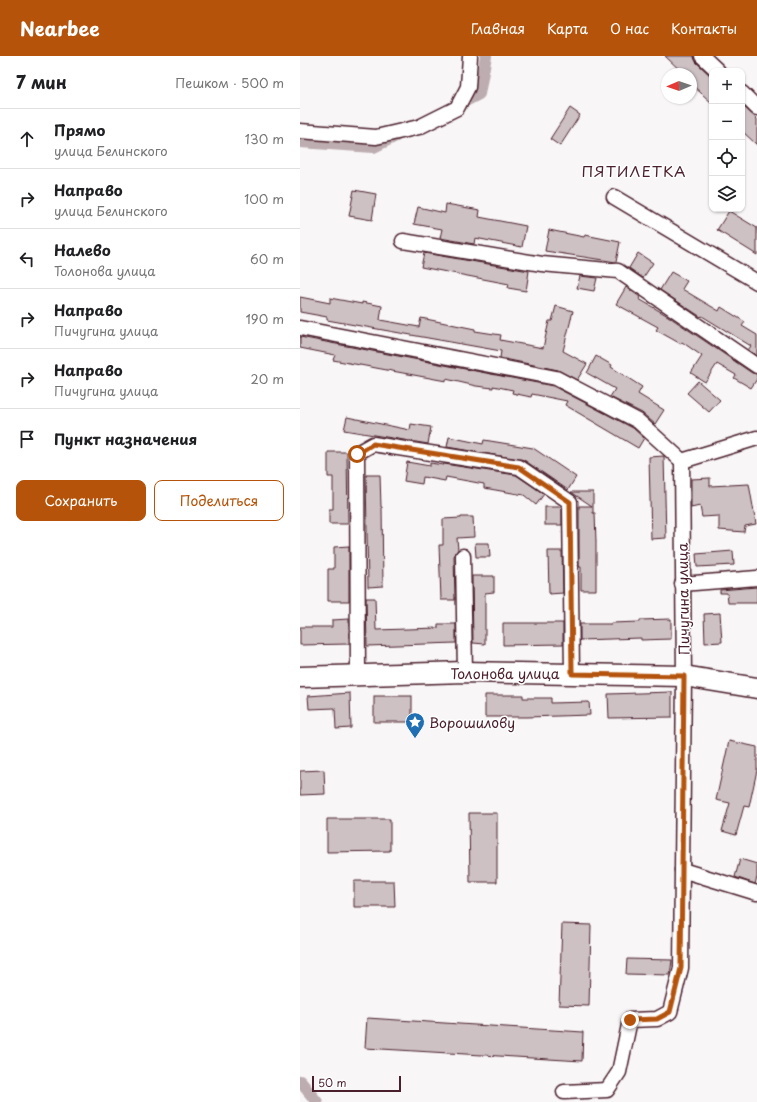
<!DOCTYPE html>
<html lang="ru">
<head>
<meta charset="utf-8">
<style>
	body { margin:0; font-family:"Playpen Sans",sans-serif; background:#f2f2f2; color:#202124 }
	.controls { position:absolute; right:12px; top:12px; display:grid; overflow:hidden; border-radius:8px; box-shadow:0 1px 3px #0004 }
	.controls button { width:36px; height:36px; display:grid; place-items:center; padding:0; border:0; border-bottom:1px solid #e0e0e0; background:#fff; color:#202124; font:20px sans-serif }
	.compass { position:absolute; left:361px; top:12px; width:36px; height:36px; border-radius:50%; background:#fff; box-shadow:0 1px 3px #0004; rotate:268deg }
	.scale { position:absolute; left:12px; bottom:10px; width:89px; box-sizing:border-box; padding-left:4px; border:2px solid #4a1f2b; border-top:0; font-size:11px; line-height:14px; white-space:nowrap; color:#4a1f2b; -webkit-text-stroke:3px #fff; paint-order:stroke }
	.stop { position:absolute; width:12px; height:12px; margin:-9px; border:3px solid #b45309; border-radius:50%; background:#fff }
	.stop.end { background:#b45309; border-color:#fff; box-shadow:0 1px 4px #0008 }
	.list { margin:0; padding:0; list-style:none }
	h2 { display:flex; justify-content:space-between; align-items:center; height:52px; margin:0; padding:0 16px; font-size:17px }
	h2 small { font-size:13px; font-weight:400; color:#757577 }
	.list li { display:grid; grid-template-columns:26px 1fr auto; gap:12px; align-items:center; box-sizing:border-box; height:60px; padding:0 16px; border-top:1px solid #e0e0e0 }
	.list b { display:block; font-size:15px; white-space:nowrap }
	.list p { margin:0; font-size:13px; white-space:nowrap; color:#757577 }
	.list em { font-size:13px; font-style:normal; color:#757577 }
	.actions { display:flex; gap:8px; padding:12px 16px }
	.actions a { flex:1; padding:9px 0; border:1px solid #b45309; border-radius:8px; text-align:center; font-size:14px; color:#b45309 }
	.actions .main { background:#b45309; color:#fff }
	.icon { flex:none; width:22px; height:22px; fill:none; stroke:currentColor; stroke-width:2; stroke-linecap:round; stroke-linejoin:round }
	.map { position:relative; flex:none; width:457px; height:1046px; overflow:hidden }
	header { display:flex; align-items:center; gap:24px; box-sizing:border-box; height:56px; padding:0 20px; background:#b45309; color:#fff }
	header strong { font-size:19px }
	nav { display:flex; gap:22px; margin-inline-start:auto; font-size:14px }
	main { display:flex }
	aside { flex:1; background:#fff }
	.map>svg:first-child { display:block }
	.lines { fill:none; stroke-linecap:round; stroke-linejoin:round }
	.canal { stroke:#bdadb0; stroke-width:12 }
	.building { fill:#cdc1c4; stroke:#4a1f2b }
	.minor-casing { stroke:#4a1f2b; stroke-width:17 }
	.secondary-casing { stroke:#4a1f2b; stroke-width:23 }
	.minor { stroke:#fff; stroke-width:14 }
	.secondary { stroke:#fff; stroke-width:20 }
	.route { stroke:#b45309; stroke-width:5 }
	.labels { text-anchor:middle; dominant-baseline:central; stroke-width:3; stroke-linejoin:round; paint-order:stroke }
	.street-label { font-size:14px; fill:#4a1f2b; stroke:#fff }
	.poi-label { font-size:14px; fill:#4a1f2b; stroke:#fff; text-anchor:start }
	.neighbourhood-label { font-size:15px; letter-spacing:1px; fill:#4a1f2b; stroke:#fff }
</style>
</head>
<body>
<header>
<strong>Nearbee</strong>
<nav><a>Главная</a><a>Карта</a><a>О нас</a><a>Контакты</a></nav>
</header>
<main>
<aside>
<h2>7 мин<small>Пешком · 500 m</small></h2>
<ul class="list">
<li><svg class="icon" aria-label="ahead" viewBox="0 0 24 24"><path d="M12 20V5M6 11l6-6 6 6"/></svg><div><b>Прямо</b><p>улица Белинского</p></div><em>130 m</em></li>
<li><svg class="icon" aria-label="right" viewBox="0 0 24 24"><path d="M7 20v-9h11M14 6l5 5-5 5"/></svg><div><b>Направо</b><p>улица Белинского</p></div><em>100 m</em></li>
<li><svg class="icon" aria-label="left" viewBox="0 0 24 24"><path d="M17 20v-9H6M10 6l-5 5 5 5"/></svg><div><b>Налево</b><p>Толонова улица</p></div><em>60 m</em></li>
<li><svg class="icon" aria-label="right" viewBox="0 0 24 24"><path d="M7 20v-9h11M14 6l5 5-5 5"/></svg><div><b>Направо</b><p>Пичугина улица</p></div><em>190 m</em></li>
<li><svg class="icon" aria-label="right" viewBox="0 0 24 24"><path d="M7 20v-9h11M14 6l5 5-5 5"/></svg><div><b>Направо</b><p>Пичугина улица</p></div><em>20 m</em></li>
<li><svg class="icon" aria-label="arrive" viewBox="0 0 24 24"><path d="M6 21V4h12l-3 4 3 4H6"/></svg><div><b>Пункт назначения</b></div></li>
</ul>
<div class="actions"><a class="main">Сохранить</a><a>Поделиться</a></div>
</aside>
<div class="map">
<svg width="457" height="1046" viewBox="0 0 457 1046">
	<rect width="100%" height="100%" fill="#f8f6f7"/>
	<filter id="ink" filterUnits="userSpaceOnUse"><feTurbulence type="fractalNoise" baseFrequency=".025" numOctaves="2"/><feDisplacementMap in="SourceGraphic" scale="8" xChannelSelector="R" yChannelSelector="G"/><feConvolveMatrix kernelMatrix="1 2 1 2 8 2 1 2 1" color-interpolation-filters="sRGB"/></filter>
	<g filter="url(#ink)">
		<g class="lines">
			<g class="canal">
				<path d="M156 50 179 38 186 0"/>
				<path d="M0 86 74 91 96 80"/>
				<path d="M0 1025 17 1046"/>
			</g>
		</g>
		<g class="building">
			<path d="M365 0H394L396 6 412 21V47L391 28V18H384Z"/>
			<path d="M442 49 457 63V89L442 75Z"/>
			<path d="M270 52 280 59 260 90 250 83Z"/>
			<path d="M54 134 76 138 72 164 49 160Z"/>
			<path d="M146 148 180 154 179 161 226 170 222 191 175 182 174 188 140 182 142 173 114 168 118 151 145 157Z"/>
			<path d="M429 155 457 172V199L417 174Z"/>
			<path d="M249 174 284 181 285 179 320 186 316 206 245 195Z"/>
			<path d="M124 197 229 215 226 235 208 232 209 228 121 211Z"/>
			<path d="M338 197 353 207 343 222 329 212Z"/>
			<path d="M371 216 387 225 382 233 419 255 421 251 445 266 442 270 457 279V300L448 294 451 290 402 260 401 261 360 234Z"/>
			<path d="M280 220 297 222 294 235 277 232Z"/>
			<path d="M326 231 340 241 339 243 368 260 452 317 457 318V323L451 332 434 322 436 319 417 308 405 326 391 317 402 300 382 286 381 288 356 274 358 271 316 248Z"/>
			<path d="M0 241 30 247V242L62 248V246L82 250 80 264 119 271 121 262 175 273V275L201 279 200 284 243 292 249 265H252L256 250 273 255 263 295 287 308 277 324 258 314 200 302 201 295 27 264V261L0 256Z"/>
			<path d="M0 281 253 330 333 372 344 382 338 392 265 349 267 345 232 338 231 341 212 337 213 334 193 330V332L176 330 146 323V325L33 304 35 299 0 292Z"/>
			<path d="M296 300 312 309 311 311 342 331 338 338 364 354 355 368 342 357 310 341 315 333 287 317Z"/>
			<path d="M398 325 420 344 409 356 387 337Z"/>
			<path d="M47 361 110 374 111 368 131 371 128 388 44 374Z"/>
			<path d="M149 381 183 388 184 384 233 392 276 421 268 434 224 404 147 391Z"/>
			<path d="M28 396H47L48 468H29V453H33V421H28Z"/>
			<path d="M364 400 366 482 351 483 349 401Z"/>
			<path d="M107 406 130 410V407L143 409 144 408 216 419 244 438 236 449 224 439 184 432V428L146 421 145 425 123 421 122 428 104 425Z"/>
			<path d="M66 419H80L81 451H82L83 530 68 531Z"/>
			<path d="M410 422V430L449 428 456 468 445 470 444 476 419 474V460L402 461 400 450 391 452V423Z"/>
			<path d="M271 436H293V457H295L296 486V534H281V511H279V450H292Z"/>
			<rect x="245" y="451" width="17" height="18"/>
			<path d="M161 461H173L174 481 157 482 158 494 154 500 155 544H141L139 489H143V463L161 462Z"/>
			<path d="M175 487H189L190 501H176Z"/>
			<path d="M49 490V545H28V513H34V491Z"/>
			<path d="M248 495H262L263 537 249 538Z"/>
			<path d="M433 495 434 509 397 511 396 498Z"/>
			<path d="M172 520H194V536L185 537V588L173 587Z"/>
			<path d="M457 531V547H428L427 537H420V534Z"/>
			<path d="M66 542H75L76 574 138 572V568H156V587L67 590Z"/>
			<path d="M420 557 422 586 405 587 404 558Z"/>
			<path d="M49 563V588L0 589V571H32V564Z"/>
			<path d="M371 563V583L341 584V582L280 584V568H311V567L340 566V564Z"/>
			<path d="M203 567H263V588L203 589Z"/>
			<path d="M372 636V661L309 662 308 638Z"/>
			<path d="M50 637 51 672 36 673 35 652 9 653 8 640Z"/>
			<path d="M185 639H223V642H251V647L289 646 290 659 227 661H185Z"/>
			<rect x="74" y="640" width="38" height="26"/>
			<path d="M429 685 457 691V714L449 751 444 750 436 779 422 775 430 747 416 744Z"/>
			<path d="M24 714 25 738 0 739V715Z"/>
			<path d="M169 757H197V826H170Z"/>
			<path d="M27 763H90V795L27 796Z"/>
			<path d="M440 803 457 808V821L455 828 435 821Z"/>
			<path d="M54 825H94L95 851H54Z"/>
			<path d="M262 868 291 869 289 950 259 949Z"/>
			<path d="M327 903 372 904 370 919 326 918Z"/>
			<path d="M67 962 283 976 282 1005 65 992Z"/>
		</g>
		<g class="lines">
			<defs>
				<g id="minor">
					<path d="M402 0 418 15"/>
					<path d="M442 37 457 52"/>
					<path d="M0 75 76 81 119 71 157 52 168 31 170 0"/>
					<path d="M314 141 457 226"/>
					<path d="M103 185 242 208 318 215 457 310"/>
					<path d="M0 272 256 322 338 365 382 405"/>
					<path d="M382 405 457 382"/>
					<path d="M163 500 165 616"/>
					<path d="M382 528 457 522"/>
					<path d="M58 619 57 397 73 388 219 411 270 446 272 618"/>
					<path d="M382 814 457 837"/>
					<path d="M264 1036 307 1034 319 1016 330 964 357 963 370 956 381 912 384 620 382 405"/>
				</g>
				<path id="secondary" d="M0 621 165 616 384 620 457 632"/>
			</defs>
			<use href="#minor" class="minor-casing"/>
			<use href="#secondary" class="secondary-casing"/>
			<use href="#minor" class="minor"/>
			<use href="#secondary" class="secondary"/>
		</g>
	</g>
	<g class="lines" filter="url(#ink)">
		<path class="route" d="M57 398 73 388 219 411 270 446 272 618 384 620 381 912 370 956 357 963 330 964"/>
	</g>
	<defs>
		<symbol id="sight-pin" viewBox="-11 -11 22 30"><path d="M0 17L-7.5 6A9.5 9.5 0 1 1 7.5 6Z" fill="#1f6fb2" stroke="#fff"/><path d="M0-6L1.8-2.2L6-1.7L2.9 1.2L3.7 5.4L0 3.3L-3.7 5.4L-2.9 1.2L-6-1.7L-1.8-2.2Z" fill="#fff"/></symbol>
	</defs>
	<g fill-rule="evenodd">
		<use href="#sight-pin" x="104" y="655" width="22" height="30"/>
	</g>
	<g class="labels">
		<g class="street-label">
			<text transform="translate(383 543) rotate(-91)">Пичугина улица</text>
			<text x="205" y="617">Толонова улица</text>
		</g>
		<g class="poi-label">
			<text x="129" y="666">Ворошилову</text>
		</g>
		<g class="neighbourhood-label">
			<text x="334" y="114">ПЯТИЛЕТКА</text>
		</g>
	</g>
</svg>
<div class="controls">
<button>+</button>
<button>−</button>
<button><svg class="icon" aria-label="locate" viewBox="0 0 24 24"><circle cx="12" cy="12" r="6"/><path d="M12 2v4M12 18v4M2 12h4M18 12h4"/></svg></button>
<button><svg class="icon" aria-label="layers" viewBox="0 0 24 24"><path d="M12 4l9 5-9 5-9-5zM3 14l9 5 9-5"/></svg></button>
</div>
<svg class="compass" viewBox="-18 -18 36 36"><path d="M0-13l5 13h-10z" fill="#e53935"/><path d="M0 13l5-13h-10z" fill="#757577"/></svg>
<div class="scale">50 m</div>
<div class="stop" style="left:57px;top:398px"></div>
<div class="stop end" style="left:330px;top:964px"></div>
</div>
</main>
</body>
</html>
